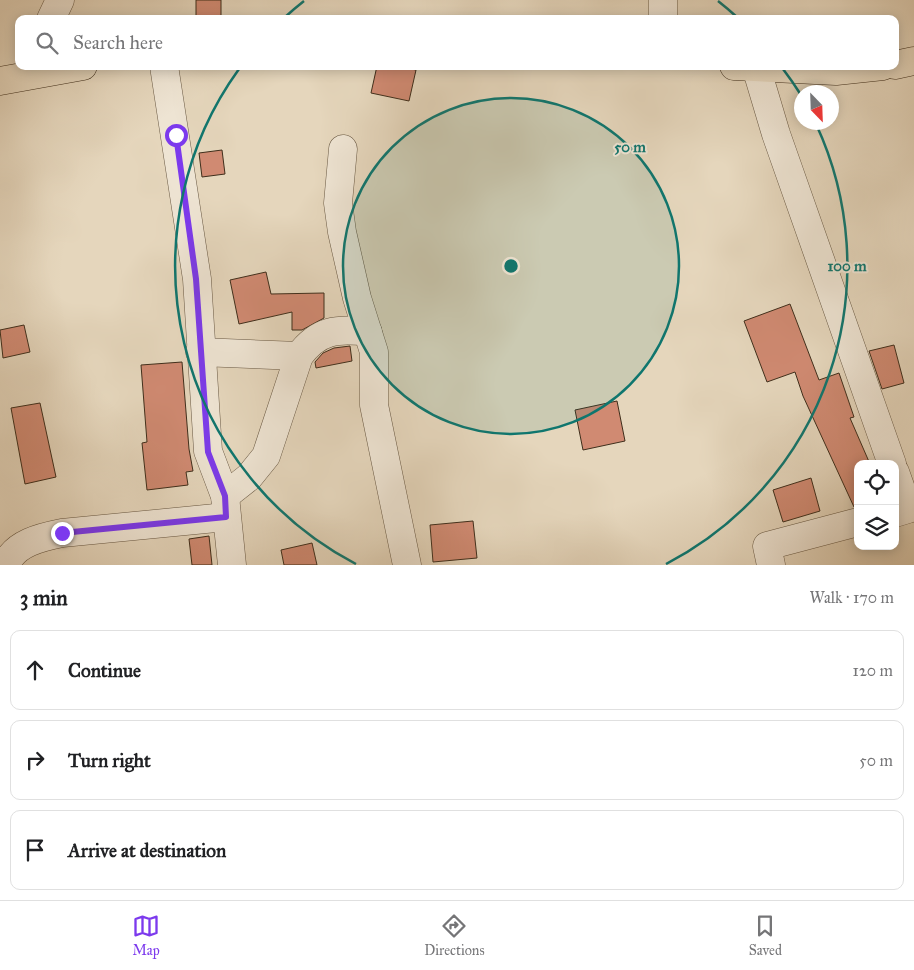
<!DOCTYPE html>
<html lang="en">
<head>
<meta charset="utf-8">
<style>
	body { margin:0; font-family:"IM FELL Great Primer",serif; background:#f6f6f6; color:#202124 }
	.controls { position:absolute; right:15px; bottom:15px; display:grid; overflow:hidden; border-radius:10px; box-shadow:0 2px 12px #0003 }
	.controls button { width:45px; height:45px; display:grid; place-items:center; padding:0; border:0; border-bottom:1px solid #e0e0e0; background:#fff; color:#202124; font:25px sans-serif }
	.compass { position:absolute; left:794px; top:85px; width:45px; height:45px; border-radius:50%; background:#fff; box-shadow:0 2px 12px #0003; rotate:157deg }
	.stop { position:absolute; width:15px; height:15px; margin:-11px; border:4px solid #7c3aed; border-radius:50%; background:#fff }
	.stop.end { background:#7c3aed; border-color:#fff; box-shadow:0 1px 5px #0008 }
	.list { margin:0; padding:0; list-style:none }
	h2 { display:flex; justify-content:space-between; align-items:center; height:65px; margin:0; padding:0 20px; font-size:21px }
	h2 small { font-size:16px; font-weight:400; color:#757577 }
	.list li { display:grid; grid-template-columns:32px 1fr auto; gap:15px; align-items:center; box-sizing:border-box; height:80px; margin:0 10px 10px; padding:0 10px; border:1px solid #e0e0e0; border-radius:10px }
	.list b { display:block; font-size:19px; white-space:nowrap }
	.list em { font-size:16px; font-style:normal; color:#757577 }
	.icon { flex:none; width:28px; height:28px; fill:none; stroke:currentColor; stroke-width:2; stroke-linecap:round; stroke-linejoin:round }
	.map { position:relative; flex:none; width:914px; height:565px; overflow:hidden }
	.search { position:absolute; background:#fff; box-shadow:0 2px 12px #0003; left:15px; right:15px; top:15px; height:55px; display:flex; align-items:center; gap:12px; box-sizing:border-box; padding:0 18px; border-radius:10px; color:#757577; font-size:19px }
	.sheet { height:335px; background:#fff }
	nav { display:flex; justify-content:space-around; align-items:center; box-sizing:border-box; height:70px; border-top:1px solid #e0e0e0; background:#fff; font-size:14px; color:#757577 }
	nav a { display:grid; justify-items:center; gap:2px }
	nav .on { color:#7c3aed }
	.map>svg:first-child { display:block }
	.building { fill:#d08a72; stroke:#3f2e1b }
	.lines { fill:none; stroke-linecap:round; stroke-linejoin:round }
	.minor-casing { stroke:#685843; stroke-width:29 }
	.major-casing { stroke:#3f2e1b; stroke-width:29 }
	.minor { stroke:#eee4d3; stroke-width:28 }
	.major { stroke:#e5d6bc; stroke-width:28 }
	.route { stroke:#7c3aed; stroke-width:6 }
	.ring { fill:none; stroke:#0f766e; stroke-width:2.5 }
	.centre { fill:#0f766e; stroke:#eee4d3; stroke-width:2.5 }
	.ring-label { font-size:15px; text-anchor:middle; font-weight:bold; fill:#0f766e; stroke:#eee4d3; stroke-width:4; stroke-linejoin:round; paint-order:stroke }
</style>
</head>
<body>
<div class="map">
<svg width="914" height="565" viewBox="0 0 914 565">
	<rect width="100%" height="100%" fill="#e5d6bc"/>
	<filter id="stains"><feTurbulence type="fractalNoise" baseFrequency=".004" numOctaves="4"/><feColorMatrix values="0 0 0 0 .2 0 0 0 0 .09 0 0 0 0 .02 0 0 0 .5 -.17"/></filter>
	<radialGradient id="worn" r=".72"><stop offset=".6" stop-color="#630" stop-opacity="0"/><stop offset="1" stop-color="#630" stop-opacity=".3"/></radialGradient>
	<g class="building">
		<rect x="196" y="0" width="25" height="19"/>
		<path d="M377 66H395L416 70 409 101 371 93Z"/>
		<path d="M222 150 225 174 202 177 199 153Z"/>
		<path d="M266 272 271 294 324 293V318L302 330H292V312L239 324 230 280Z"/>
		<path d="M790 304 819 380 839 373 854 417 850 418 870 464H858V507H854L803 396 795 372 767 382 744 321Z"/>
		<path d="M24 325 30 352 3 358 0 330Z"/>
		<path d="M894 345 904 383 882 389 869 351Z"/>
		<path d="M350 346 352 361 316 368 315 362 323 353 334 348Z"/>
		<path d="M182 362 189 449 193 471 186 472 188 485 147 490 142 443 147 442 141 365Z"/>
		<path d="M617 401 625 441 583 450 575 410Z"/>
		<path d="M40 403 56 477 25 484 11 408Z"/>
		<path d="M811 478 820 511 783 522 773 490Z"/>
		<path d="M473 521 477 558 433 562 430 525Z"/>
		<path d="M209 536 212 565H192L189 539Z"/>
		<path d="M312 543 317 565H284L281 550Z"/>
	</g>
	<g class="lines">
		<defs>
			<g id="minor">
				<path d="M663 0V19"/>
				<path d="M51 19 60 0"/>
				<path d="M164 66 197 279 208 451 225 496 232 565"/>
				<path d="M756 67 776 134 892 464"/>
				<path d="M343 149 338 203 342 232 357 298 374 352V405L407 565"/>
				<path d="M200 352 299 356"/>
				<path d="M895 472 908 509 895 513"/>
				<path d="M225 496 249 477 266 456 299 356C318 330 337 328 368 332"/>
				<path d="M6 565C14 543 42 537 62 533L226 517"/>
				<path d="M771 565 767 546 858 522"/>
			</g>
			<g id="major">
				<path d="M895 65 914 61"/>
				<path d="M734 66 836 71 883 66"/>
				<path d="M0 81 83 66"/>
			</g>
		</defs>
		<use href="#minor" class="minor-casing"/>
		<use href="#major" class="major-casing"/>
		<use href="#minor" class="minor"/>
		<use href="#major" class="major"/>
	</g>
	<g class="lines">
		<path class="route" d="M62 533 226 517 225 496 208 452 196 279 176 135"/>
	</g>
	<circle cx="511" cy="266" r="168" fill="#0f766e" fill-opacity=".12"/>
	<g class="ring">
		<circle cx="511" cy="266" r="168"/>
		<path d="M356 564A336 336 0 0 1 239 69M284 18A336 336 0 0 1 304 1M718 1A336 336 0 0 1 738 18M783 69A336 336 0 0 1 801 95M816 124A336 336 0 0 1 666 564"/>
	</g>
	<circle cx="511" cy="266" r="8" class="centre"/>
	<g class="ring-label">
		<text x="630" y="152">50 m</text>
		<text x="847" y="271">100 m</text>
	</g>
	<rect width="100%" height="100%" filter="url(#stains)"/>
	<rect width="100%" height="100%" fill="url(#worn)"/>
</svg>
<div class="controls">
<button><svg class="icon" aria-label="locate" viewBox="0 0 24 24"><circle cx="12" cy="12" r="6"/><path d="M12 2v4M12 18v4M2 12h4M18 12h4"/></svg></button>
<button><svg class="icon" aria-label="layers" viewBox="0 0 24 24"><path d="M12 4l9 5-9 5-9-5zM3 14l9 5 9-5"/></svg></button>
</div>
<svg class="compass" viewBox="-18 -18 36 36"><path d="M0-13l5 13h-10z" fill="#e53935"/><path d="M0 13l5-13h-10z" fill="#757577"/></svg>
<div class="stop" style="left:176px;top:135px"></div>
<div class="stop end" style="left:62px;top:533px"></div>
<div class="search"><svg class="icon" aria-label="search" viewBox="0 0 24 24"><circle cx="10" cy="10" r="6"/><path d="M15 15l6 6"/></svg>Search here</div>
</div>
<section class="sheet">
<h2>3 min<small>Walk · 170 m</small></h2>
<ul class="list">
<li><svg class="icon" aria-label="ahead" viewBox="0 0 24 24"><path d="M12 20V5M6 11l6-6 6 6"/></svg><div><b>Continue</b></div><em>120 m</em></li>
<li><svg class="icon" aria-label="right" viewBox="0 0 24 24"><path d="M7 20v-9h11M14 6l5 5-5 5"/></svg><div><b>Turn right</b></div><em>50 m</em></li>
<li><svg class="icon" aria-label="arrive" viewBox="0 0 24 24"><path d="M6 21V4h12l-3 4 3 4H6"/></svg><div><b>Arrive at destination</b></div></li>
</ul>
</section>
<nav>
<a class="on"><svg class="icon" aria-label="map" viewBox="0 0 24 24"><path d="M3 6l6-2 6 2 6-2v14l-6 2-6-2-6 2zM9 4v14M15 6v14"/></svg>Map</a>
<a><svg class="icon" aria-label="directions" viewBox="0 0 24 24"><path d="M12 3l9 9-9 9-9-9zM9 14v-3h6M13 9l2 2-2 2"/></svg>Directions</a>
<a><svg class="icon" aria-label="saved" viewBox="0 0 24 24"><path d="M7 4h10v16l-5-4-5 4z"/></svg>Saved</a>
</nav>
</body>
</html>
